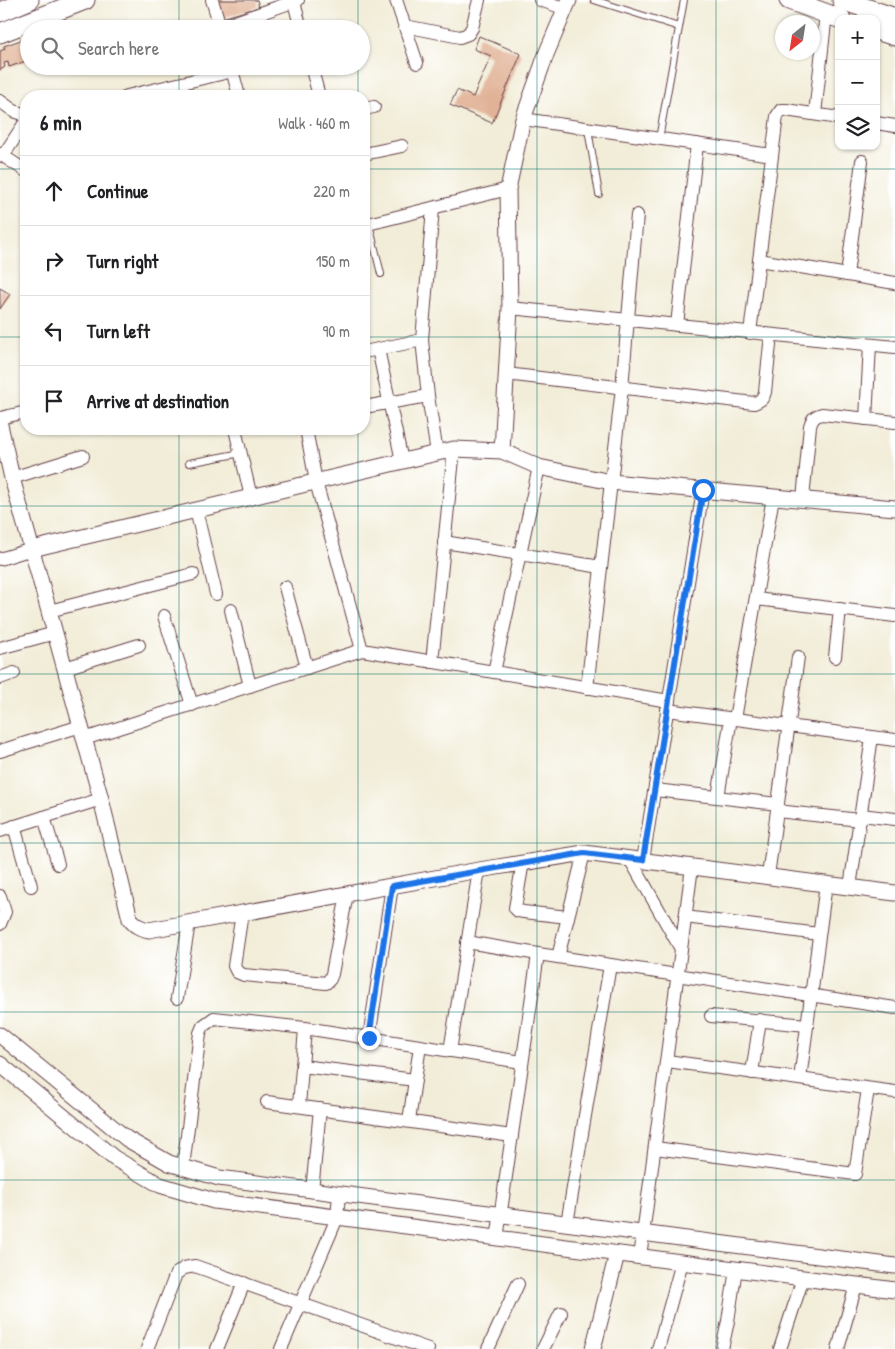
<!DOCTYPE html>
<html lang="en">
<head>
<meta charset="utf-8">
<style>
	body { margin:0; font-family:"Patrick Hand",sans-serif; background:#f2f2f2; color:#202124 }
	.controls { position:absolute; right:15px; top:15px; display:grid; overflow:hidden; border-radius:10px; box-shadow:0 1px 4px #0004 }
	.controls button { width:45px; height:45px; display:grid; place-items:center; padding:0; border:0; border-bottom:1px solid #e0e0e0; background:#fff; color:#202124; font:25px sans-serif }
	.compass { position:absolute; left:775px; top:15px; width:45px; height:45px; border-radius:50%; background:#fff; box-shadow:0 1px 4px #0004; rotate:210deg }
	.stop { position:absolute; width:15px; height:15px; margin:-11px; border:4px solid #1a73e8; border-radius:50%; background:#fff }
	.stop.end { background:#1a73e8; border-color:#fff; box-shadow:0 1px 5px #0008 }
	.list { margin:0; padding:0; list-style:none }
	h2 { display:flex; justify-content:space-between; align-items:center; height:65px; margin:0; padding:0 20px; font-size:21px }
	h2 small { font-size:16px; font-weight:400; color:#757577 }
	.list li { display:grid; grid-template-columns:32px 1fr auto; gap:15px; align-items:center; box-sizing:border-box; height:70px; padding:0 20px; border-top:1px solid #e0e0e0 }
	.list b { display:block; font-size:19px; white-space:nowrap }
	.list em { font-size:16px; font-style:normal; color:#757577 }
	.icon { flex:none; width:28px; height:28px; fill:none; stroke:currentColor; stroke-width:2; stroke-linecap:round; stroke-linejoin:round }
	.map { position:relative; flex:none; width:895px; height:1349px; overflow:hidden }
	.search { position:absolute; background:#fff; box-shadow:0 1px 4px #0004; left:20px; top:20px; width:350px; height:55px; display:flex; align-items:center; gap:12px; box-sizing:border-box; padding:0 18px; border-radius:28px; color:#757577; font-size:19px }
	.panel { position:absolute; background:#fff; box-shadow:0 1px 4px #0004; left:20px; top:90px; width:350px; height:345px; border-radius:20px }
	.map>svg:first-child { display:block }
	.building { fill:#e1b296 }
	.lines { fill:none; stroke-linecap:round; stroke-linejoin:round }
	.service-casing { stroke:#633e45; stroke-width:8 }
	.minor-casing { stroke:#633e45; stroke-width:14 }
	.tertiary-casing { stroke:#633e45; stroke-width:17 }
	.primary-casing { stroke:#633e45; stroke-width:21 }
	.service { stroke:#fff; stroke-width:6 }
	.minor { stroke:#fff; stroke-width:12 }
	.tertiary { stroke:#fff; stroke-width:15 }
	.primary { stroke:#fff; stroke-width:19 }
	.route { stroke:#1a73e8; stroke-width:6 }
	.grid { fill:none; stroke:#0f766e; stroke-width:1; stroke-opacity:0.55 }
</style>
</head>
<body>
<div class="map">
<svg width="895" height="1349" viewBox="0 0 895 1349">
	<rect width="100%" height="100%" fill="#fff"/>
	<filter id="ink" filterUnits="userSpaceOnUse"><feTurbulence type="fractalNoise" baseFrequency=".02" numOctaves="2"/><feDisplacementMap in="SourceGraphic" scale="10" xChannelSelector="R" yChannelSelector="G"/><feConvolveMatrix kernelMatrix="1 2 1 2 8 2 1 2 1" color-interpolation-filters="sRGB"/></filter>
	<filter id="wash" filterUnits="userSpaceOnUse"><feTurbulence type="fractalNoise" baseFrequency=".0096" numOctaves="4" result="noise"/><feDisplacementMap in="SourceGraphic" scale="20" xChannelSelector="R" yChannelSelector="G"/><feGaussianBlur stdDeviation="1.12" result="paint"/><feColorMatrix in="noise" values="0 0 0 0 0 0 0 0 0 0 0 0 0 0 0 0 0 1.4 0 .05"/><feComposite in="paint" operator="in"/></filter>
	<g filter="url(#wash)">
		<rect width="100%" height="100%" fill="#f2edd8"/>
		<g id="blocks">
			<g class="building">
				<path d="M217 0H257L259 7 222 18Z"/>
				<path d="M479 36 521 54 492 123 450 105 457 90 473 97 491 56 474 49Z"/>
				<path d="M29 37V60L9 67 8 62 4 63 5 67 0 70V51L5 49 4 46Z"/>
				<path d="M0 288 10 294 0 309Z"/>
			</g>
		</g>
	</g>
	<g filter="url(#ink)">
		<use href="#blocks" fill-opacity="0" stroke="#633e45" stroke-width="1"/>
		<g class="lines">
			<defs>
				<g id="service">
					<path d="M594 0 679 27"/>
					<path d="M588 129 599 194"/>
					<path d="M659 139 684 0"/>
					<path d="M369 224 381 274"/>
					<path d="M189 463 241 453"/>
				</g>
				<g id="minor">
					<path d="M212 0 221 29"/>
					<path d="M396 0 417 63"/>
					<path d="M540 0 566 9"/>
					<path d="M294 2 301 29"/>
					<path d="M405 26 460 37 468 34 472 28 479 0"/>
					<path d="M221 27 298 0"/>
					<path d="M231 66 239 96"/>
					<path d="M311 66 319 96"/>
					<path d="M127 96 233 71"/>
					<path d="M0 101 14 111 26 115"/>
					<path d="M364 109 374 107"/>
					<path d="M815 114 826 13"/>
					<path d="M523 119 772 155"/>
					<path d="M876 123 895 126"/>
					<path d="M0 154 26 171"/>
					<path d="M364 154 402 146"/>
					<path d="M3 156 26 121"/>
					<path d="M433 208 422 340 428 396 437 453"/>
					<path d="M364 225 508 189"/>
					<path d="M759 260 895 283"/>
					<path d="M847 275 862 161"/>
					<path d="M510 308 895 347"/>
					<path d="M677 325 697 144"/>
					<path d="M750 333 777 116 781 110H786L839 118"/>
					<path d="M378 349 402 461"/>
					<path d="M364 352 422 340"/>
					<path d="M506 374 754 403C760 401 763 399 765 392L771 335"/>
					<path d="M364 407 428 396"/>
					<path d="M0 418 26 412"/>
					<path d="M866 419 870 345"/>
					<path d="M235 429 251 497"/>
					<path d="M306 429 316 482 362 650"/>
					<path d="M12 478 83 456"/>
					<path d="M803 499 810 426C812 419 814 416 822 414L895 422"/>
					<path d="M196 510 216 594"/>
					<path d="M444 542 601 567"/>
					<path d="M0 559 32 549"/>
					<path d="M285 587 307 668"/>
					<path d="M756 599 895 616"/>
					<path d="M231 610 250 686"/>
					<path d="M49 611 193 574"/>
					<path d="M164 616 192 705"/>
					<path d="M0 648 55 633"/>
					<path d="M835 657 840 609"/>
					<path d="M432 662 454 449"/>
					<path d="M65 668 139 645"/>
					<path d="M494 672 539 467"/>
					<path d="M0 678 14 673"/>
					<path d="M587 688 622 388 637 215"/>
					<path d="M667 710 895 740"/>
					<path d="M735 719 773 497"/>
					<path d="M84 739 362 650 669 701"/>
					<path d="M0 751 81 726"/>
					<path d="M655 790 778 804"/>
					<path d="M718 797 731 718"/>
					<path d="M777 811 860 820"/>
					<path d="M861 815 895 819"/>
					<path d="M44 817 58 864"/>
					<path d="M14 826 31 886"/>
					<path d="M0 831 101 799"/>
					<path d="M630 859 681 949"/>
					<path d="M643 860 703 490"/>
					<path d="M523 862 515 908 518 911 524 912 568 917"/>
					<path d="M768 876 798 657"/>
					<path d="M850 887 872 737"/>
					<path d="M0 896 5 912 0 924"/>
					<path d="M242 913 234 966 237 972 244 975 326 983 330 979 332 974 347 894"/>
					<path d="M685 917 819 934"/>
					<path d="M467 942 538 954 895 1008"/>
					<path d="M558 957 584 853"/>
					<path d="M177 998 189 923"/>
					<path d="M711 1016 807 1025"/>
					<path d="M369 1038 392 886"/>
					<path d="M450 1051 479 870"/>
					<path d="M667 1061 895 1092"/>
					<path d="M302 1066 415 1080"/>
					<path d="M752 1073 760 1020"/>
					<path d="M800 1079 826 884"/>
					<path d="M267 1102 512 1136"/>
					<path d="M299 1106 305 1028"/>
					<path d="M409 1121 420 1046"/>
					<path d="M655 1148 855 1174 868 1089"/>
					<path d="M183 1167 200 1033 203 1026 214 1018 305 1028 522 1062"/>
					<path d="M312 1191 320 1109"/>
					<path d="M567 1224 610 965"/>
					<path d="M497 1239 538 954"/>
					<path d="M640 1257 692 867"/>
					<path d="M147 1349 176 1274 184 1268 195 1266 428 1349"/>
					<path d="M217 1349 244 1283"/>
					<path d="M281 1349 337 1218 339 1194"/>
					<path d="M488 1349 518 1284"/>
					<path d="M543 1349 561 1313"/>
					<path d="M658 1349 682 1262"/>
					<path d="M722 1349 728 1321 736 1269"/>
					<path d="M780 1349 803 1278"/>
					<path d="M838 1349 856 1285"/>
				</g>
				<g id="tertiary">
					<path d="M0 425 12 478 101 799 130 919C135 926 140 928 149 930L479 870 584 853 895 893"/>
					<path d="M502 451 510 308 508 189 523 119 547 52 569 0"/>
					<path d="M32 549 454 449 502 451 539 467 611 482 895 508"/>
					<path d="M0 1035 127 1139 169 1163 219 1178 895 1266"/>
					<path d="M0 1064 114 1158 160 1185 214 1201 895 1290"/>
					<path d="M593 1349 617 1254"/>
				</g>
				<g id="primary">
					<path d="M789 0 841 19"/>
					<path d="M842 0 895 18"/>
					<path d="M0 12 29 0"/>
					<path d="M876 30 895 36"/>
					<path d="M0 33 85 0"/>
				</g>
			</defs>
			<use href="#service" class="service-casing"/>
			<use href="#minor" class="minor-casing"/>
			<use href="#tertiary" class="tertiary-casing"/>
			<use href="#primary" class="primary-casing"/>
			<use href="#service" class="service"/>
			<use href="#minor" class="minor"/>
			<use href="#tertiary" class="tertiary"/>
			<use href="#primary" class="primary"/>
		</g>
	</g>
	<g class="lines" filter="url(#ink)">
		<path class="route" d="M369 1038 392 886 584 853 643 860 703 490"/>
	</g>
	<path class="grid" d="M179 0V29M358 0V29M537 0V1349M716 0V1349M179 66V96M358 66V96M0 169H26M364 169H895M0 337H26M364 337H895M179 429V1349M358 429V1349M0 506H895M0 674H895M0 843H895M0 1012H895M0 1180H895"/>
</svg>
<div class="controls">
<button>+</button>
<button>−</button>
<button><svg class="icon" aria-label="layers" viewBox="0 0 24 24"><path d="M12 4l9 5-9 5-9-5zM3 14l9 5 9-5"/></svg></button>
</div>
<svg class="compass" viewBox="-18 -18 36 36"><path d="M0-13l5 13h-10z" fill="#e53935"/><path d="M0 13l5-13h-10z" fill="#757577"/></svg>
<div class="stop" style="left:703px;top:490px"></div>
<div class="stop end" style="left:369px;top:1038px"></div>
<div class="search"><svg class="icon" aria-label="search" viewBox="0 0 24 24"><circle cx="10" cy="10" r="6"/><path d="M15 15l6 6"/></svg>Search here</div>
<section class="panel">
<h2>6 min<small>Walk · 460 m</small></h2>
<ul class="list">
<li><svg class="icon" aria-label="ahead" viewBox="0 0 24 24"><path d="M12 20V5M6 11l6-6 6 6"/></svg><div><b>Continue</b></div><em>220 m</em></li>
<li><svg class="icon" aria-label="right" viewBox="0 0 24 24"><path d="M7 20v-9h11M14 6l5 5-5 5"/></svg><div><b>Turn right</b></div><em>150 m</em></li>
<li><svg class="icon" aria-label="left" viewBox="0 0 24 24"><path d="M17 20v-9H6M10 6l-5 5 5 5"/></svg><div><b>Turn left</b></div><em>90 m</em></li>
<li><svg class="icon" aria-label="arrive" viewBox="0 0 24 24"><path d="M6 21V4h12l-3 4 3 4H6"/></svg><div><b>Arrive at destination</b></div></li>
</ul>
</section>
</div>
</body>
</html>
